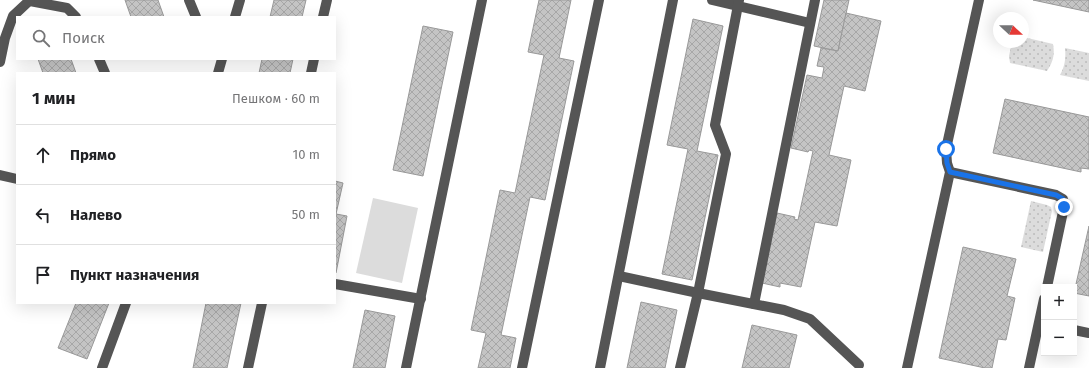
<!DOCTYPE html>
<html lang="ru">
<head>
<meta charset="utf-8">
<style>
	body { margin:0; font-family:"Fira Sans",sans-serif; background:#f6f6f6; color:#202124 }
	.controls { position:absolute; right:12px; bottom:12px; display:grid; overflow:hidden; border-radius:0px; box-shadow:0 4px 16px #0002 }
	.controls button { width:36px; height:36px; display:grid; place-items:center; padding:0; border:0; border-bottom:1px solid #e0e0e0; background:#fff; color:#202124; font:20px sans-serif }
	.compass { position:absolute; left:993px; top:12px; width:36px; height:36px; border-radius:50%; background:#fff; box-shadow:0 4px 16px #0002; rotate:112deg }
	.stop { position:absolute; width:12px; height:12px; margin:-9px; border:3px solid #1a73e8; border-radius:50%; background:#fff }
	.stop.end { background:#1a73e8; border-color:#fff; box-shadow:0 1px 4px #0008 }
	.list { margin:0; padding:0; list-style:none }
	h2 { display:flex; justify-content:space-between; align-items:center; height:52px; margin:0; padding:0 16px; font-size:17px }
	h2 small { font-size:13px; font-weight:400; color:#757577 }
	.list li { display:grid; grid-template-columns:26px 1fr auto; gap:12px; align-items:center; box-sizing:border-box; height:60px; padding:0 16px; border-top:1px solid #e0e0e0 }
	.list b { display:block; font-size:15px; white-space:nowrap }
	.list em { font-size:13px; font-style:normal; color:#757577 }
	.icon { flex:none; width:22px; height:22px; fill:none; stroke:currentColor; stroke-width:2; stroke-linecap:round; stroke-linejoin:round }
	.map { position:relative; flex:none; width:1089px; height:368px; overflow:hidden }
	.search { position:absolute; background:#fff; box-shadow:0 4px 16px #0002; left:16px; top:16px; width:320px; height:44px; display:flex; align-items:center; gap:10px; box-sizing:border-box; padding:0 14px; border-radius:0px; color:#757577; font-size:15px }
	.panel { position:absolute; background:#fff; box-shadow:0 4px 16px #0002; left:16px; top:72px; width:320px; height:232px; border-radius:0px }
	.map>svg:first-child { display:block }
	.grass { fill:#dcdcdc }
	.park { fill:url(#park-dots) }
	.building { fill:url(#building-cross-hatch); stroke:#999 }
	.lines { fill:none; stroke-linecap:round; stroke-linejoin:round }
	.minor { stroke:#555; stroke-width:10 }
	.route { stroke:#1a73e8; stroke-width:5 }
</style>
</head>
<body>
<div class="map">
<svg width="1089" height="368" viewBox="0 0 1089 368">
	<defs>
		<pattern id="park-dots" width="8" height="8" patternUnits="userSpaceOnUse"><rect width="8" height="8" fill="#dcdcdc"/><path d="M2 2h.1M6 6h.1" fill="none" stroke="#bbb" stroke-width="1.8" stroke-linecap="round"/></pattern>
		<pattern id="building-cross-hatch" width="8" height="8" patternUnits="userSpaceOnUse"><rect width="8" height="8" fill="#c4c4c4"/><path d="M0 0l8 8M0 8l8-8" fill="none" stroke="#a7a7a7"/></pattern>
	</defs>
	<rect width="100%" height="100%" fill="#fff"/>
	<path class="grass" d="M373 198 418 208 402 283 356 273Z"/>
	<g class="park">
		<path d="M1023 37 1053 44C1055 55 1053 62 1047 71L1010 63 1009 56 1012 42H1023Z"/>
		<path d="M1065 48 1089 53V81L1060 75C1065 66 1066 58 1065 48Z"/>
		<path d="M1031 201 1047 205 1051 207 1052 211 1043 252 1021 247Z"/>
	</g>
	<g class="building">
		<path d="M125 0H158L164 17H131Z"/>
		<path d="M274 0H306L302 17H270Z"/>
		<path d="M539 0H571L559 58 574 61 545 200 530 197 501 335 516 338 510 368H478L486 333 471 330 500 190 515 193 544 55 528 52Z"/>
		<path d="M824 0H849L838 51 814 46Z"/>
		<path d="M1033 0H1089V12Z"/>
		<path d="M846 13 881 21 865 91 844 86 829 155 851 160 837 226 815 222 801 287 780 283V287L762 283 777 213 795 217 794 219 798 220 813 151 809 150 808 152 791 148 807 75 822 78 824 67 817 66 821 48 838 51Z"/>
		<path d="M693 19 723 26 697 151 718 155 692 280 662 274 688 149 667 145Z"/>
		<path d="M423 26 453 32 423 176 393 170Z"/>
		<path d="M38 59H71L76 73H43Z"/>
		<path d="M262 59H293L290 73H259Z"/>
		<path d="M1005 99 1089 117V169L1081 168V172L993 153Z"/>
		<path d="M335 181 343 183 336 214 347 216 336 273H335Z"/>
		<path d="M1089 226V296L1074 293Z"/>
		<path d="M963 247 1016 259 1007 296 1015 298 1006 340 998 339 992 368H985L939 358Z"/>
		<path d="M641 302 677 310 665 368H627Z"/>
		<path d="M76 303H109L87 359 58 348Z"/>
		<path d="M206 303H241L227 368H193Z"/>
		<path d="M365 310 395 316 385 368H353Z"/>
		<path d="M752 325 797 335 789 368H742Z"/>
	</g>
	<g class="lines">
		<g class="minor">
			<path d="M189 0 196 17"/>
			<path d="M712 0 810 23"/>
			<path d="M30 1 67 8 76 17"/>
			<path d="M235 17 240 0"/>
			<path d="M323 17 327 0"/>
			<path d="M99 59 105 73"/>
			<path d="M0 62 5 38 13 16 30 0"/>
			<path d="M218 73 222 59"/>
			<path d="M311 73 314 59"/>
			<path d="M950 172 1056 195 1063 199 1064 207 1047 287"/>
			<path d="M0 175 17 179"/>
			<path d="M619 276 698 293 784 310 810 319 859 365"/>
			<path d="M335 284 421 299"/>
			<path d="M754 304 815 0"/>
			<path d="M1074 330 1089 333"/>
			<path d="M102 368 126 303"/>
			<path d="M248 368 262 303"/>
			<path d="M406 368 482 0"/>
			<path d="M522 368 599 0"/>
			<path d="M600 368 673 0"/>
			<path d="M680 368 698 293 726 154 715 125 739 0"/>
			<path d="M907 368 950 172 947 163 946 149 979 0"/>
			<path d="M1029 368 1044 299"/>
		</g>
	</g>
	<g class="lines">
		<path class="route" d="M946 149 947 163 950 172 1056 195 1063 199 1064 207"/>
	</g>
</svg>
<div class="controls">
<button>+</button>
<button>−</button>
</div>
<svg class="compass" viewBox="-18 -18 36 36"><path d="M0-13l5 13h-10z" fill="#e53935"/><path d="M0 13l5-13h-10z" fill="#757577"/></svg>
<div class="stop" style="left:946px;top:149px"></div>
<div class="stop end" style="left:1064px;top:207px"></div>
<div class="search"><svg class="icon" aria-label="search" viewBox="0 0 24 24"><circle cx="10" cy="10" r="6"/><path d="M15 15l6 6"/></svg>Поиск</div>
<section class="panel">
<h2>1 мин<small>Пешком · 60 m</small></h2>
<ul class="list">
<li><svg class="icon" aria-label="ahead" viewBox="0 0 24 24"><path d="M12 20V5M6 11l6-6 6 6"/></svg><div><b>Прямо</b></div><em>10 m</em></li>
<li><svg class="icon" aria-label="left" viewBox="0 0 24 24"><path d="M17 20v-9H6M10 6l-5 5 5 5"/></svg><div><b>Налево</b></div><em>50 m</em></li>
<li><svg class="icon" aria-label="arrive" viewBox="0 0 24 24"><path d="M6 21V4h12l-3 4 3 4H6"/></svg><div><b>Пункт назначения</b></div></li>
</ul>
</section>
</div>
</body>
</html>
